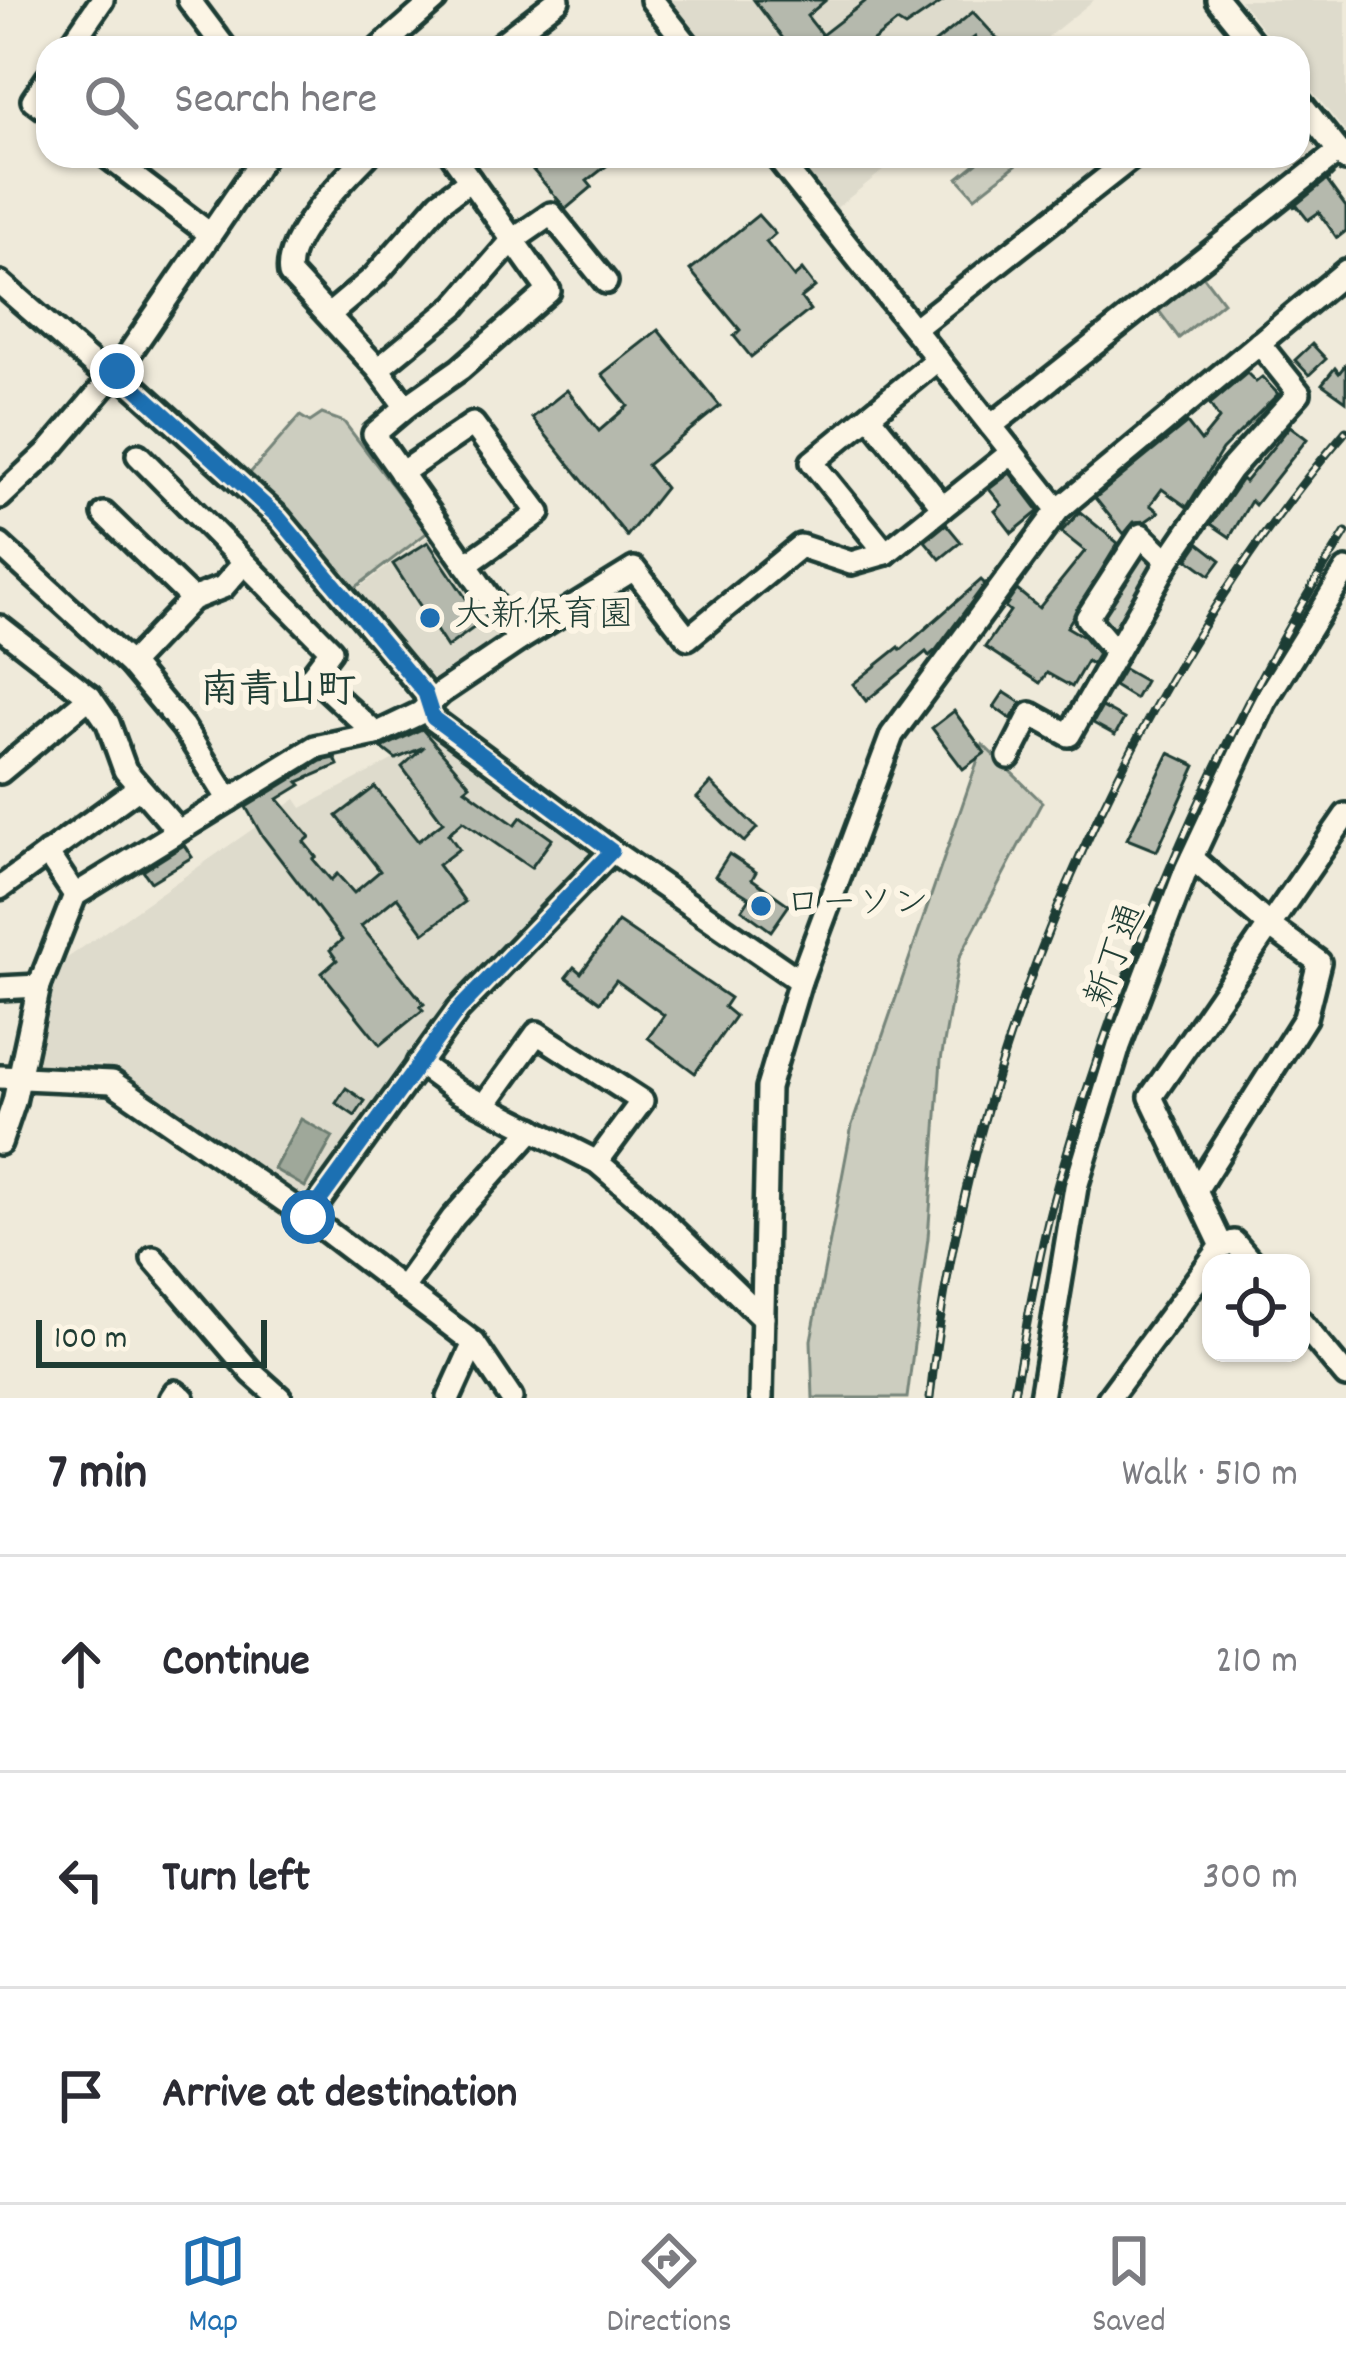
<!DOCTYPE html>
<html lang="en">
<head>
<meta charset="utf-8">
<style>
	body { margin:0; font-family:Dekko,"Klee One",sans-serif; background:#f7f7f7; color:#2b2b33 }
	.controls { position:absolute; right:36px; bottom:36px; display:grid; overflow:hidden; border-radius:24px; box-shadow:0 3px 9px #0004 }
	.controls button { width:108px; height:108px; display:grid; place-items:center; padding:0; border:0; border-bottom:3px solid #e1e1e2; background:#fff; color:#2b2b33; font:60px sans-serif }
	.scale { position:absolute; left:36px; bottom:30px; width:231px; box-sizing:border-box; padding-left:12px; border:6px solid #1f3d34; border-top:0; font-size:33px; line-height:42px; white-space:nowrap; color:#1f3d34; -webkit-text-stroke:9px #fcf5e5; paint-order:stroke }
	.stop { position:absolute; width:36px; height:36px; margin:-27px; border:9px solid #1f6fb2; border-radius:50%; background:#fff }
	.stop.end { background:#1f6fb2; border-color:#fff; box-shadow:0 3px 12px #0008 }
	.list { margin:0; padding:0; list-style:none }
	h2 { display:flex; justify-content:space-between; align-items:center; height:156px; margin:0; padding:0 48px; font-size:51px }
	h2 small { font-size:39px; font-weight:400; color:#7c7c81 }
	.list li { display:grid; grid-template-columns:78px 1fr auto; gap:36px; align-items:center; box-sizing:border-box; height:216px; padding:0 48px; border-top:3px solid #e1e1e2 }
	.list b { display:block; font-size:45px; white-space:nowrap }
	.list em { font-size:39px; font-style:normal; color:#7c7c81 }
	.icon { flex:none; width:66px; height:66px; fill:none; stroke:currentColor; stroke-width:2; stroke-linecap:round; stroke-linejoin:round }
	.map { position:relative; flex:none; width:1346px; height:1398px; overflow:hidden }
	.search { position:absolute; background:#fff; box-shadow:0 3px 9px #0004; left:36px; right:36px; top:36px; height:132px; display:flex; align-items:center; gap:30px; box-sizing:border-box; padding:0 42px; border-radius:36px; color:#7c7c81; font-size:45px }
	.sheet { height:804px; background:#fff }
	nav { display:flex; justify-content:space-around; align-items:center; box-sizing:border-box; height:168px; border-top:3px solid #e1e1e2; background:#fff; font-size:33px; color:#7c7c81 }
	nav a { display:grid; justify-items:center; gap:6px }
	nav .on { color:#1f6fb2 }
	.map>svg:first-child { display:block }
	.built { fill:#dedbcc }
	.green { fill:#cccdbf; stroke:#76857a; stroke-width:3 }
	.water { fill:#9fa89a; stroke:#6c7d71; stroke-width:3 }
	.building { fill:#b5b9ad; stroke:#1f3d34; stroke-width:3 }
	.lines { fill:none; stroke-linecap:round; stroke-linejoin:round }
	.minor-casing { stroke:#1f3d34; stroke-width:30 }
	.minor { stroke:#fcf5e5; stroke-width:21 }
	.rail-casing { stroke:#1f3d34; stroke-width:9 }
	.rail { stroke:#fcf5e5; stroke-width:4.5; stroke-dasharray:14; stroke-linecap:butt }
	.route { stroke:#1f6fb2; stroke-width:15 }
	.poi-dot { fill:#1f6fb2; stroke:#fcf5e5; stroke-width:4.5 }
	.labels { text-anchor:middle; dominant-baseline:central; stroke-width:12; stroke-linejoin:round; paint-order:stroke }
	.poi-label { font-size:36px; fill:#1f3d34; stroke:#fcf5e5; text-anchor:start }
	.street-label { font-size:36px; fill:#1f3d34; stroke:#fcf5e5 }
	.neighbourhood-label { font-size:39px; font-weight:bold; fill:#1f3d34; stroke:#fcf5e5 }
</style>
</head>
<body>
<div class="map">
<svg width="1346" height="1398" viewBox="0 0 1346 1398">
	<rect width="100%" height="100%" fill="#efeada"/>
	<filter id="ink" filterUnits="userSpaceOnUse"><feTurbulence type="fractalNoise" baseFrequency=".00833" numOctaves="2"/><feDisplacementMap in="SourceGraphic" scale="24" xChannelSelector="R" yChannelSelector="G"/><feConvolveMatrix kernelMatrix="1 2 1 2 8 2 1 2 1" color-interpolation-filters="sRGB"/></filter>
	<g filter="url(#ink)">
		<g class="built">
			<path d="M667 0H1094L1034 48H706Z"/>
			<path d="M1240 0H1346V133L1298 73V48H1278Z"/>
			<path d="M792 156H901L834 210Z"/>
			<path d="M432 533 505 641 439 685H430L351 594Z"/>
			<path d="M437 736 588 846 589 853 417 1040 362 1117 313 1202 300 1204 104 1065 37 1068 32 1064 60 963 296 799 302 808Z"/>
		</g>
		<g class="green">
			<path d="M985 156H1017L1021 161 975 197 958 178Z"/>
			<path d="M1198 269 1223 302 1179 338 1153 303Z"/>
			<path d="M322 414 344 422 428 532 347 594 244 480 300 416 310 422Z"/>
			<path d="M1147 556 1157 571 1117 643 1095 617 1135 563Z"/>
			<path d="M983 745 1042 802 959 958 941 1060 928 1238 907 1398H813L811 1340 852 1125Z"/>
		</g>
		<path class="water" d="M301 1119 333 1137 305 1187 274 1169Z"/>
		<g class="building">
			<path d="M754 0H826L807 16 822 35 867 0H945L905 27 897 22 864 48H790Z"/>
			<path d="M973 12 1006 48H983L975 37 960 48H928Z"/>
			<path d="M521 156H619L587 181 592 187 566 209Z"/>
			<path d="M1334 174 1327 181 1346 207V231L1337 238 1319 212 1308 220 1297 206 1293 207Z"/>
			<path d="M758 215 775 234 766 242 794 277 802 270 815 287 801 298 810 310 751 357 734 336 740 330 690 270Z"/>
			<path d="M658 330 720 406 647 465 665 488 627 536 532 418 567 390 599 431 628 406 602 374Z"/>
			<path d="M1312 344 1326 359 1309 375 1295 360Z"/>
			<path d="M1346 364V401L1322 384 1335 368 1339 373Z"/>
			<path d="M1247 373 1256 382 1262 377 1278 394 1222 450 1187 507 1162 489 1150 505 1159 512 1146 521 1134 522 1124 534 1095 498 1187 423 1201 441 1219 419 1210 404Z"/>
			<path d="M1290 426 1307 439 1255 505 1251 501 1230 537 1211 524 1242 479 1245 482Z"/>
			<path d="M1010 473 1039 511 1012 533 995 511 1002 505 989 489Z"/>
			<path d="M1080 512 1118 543 1067 627 1084 637 1098 654 1092 664 1087 661 1072 687 1047 673 1040 683 985 647 1010 611 1005 607 1017 590 1039 608 1085 551 1061 532Z"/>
			<path d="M946 524 961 542 940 559 925 541Z"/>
			<path d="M428 542 482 622 447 647 393 564Z"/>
			<path d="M1199 543 1221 560 1210 575 1188 559Z"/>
			<path d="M981 580 985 584 936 650 929 656 926 652 866 701 853 684 899 647 901 650Z"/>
			<path d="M1124 669 1145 681 1135 699 1114 686Z"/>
			<path d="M1004 692 1021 703 1011 719 994 707Z"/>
			<path d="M1102 707 1124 719 1115 735 1093 723Z"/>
			<path d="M954 711 985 753 963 769 932 728Z"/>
			<path d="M422 729 470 785 465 789 515 825 521 817 552 839 531 868 463 821 448 834 459 849 438 865 465 902 424 933 397 897 361 926 424 1004 420 1007 423 1010 380 1045 322 973 337 960 330 950 342 940 261 834 246 807 321 761 335 758 338 765 298 782 301 785 278 799 310 837 304 842 316 857 313 859 331 880 337 874 354 893 380 871 337 816 375 787 418 841 443 822 402 767 424 747 396 759 382 748Z"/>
			<path d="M1169 753 1196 766 1157 851 1127 839Z"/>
			<path d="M711 783 757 828 744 842 697 798Z"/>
			<path d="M184 845 192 857 151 882 143 871Z"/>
			<path d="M729 854 756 872 752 879 789 905 771 931 742 910 750 898 715 876Z"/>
			<path d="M618 922 730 998 724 1007 735 1016 695 1073 648 1038 664 1015 616 980 600 1002 566 977 574 967 581 973Z"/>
			<path d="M346 1088 365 1101 355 1116 336 1103Z"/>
		</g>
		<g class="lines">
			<defs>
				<g id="minor">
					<path d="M189 0 225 48"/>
					<path d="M652 0 690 48"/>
					<path d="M1218 0 1257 48"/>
					<path d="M69 48 102 0"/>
					<path d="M380 48 435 0"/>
					<path d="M496 48 558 0"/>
					<path d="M48 78 33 100 48 111"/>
					<path d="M1298 100 1346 160"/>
					<path d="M107 156 210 234"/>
					<path d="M367 156C344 179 283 240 290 274L378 369 406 407 460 369 549 291 453 156"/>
					<path d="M776 156 1058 510"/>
					<path d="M0 283 110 379"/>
					<path d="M329 315 374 277 440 202 470 180"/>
					<path d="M914 329 1134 156"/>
					<path d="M378 369 456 305 512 241 551 214 606 282"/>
					<path d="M117 371 279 518 425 693 433 719 612 851 800 981"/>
					<path d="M406 407 374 434 519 640"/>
					<path d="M869 416 943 507"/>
					<path d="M991 426 1339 151"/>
					<path d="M138 455 331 650 312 675 376 734"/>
					<path d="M401 473 473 424 539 513 466 565"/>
					<path d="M0 497 48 452 117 371 264 156"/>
					<path d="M104 514 192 599"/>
					<path d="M0 545 130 664 183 727 229 800"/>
					<path d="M886 553 812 462 938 359"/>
					<path d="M0 627 90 697 108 723 125 770 178 831"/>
					<path d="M1116 652 1087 618 1141 535 1168 561"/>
					<path d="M130 664 192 599 223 587 244 563"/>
					<path d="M1009 757 1031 714 1069 735 1168 561 1230 470 1299 393 1259 343"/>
					<path d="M0 772 90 697"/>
					<path d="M47 853 75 895"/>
					<path d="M1192 858 1271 927 1319 962 1305 1018 1196 1190"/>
					<path d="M0 888 139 787"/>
					<path d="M0 988 39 986"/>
					<path d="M418 1063 458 1092 597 1162 646 1204 763 1318"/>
					<path d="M0 1077 112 1082 308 1217 474 1343 511 1398"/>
					<path d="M485 1105 537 1033 642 1101 597 1162"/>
					<path d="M0 1143 14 1102 39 986 75 895 315 747 376 734 420 713 442 692 519 640 634 569 688 638 800 546 851 563 886 553 1012 452"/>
					<path d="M308 1217 458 1010 612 851"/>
					<path d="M153 1258 252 1373 280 1398"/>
					<path d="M1252 1263 1234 1242 1222 1246 1151 1097 1346 815"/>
					<path d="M402 1289 453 1218 533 1129"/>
					<path d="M1301 1322 1346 1376"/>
					<path d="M171 1398 175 1392 183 1398"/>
					<path d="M449 1398 474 1343"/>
					<path d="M761 1398 768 1088 800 981 892 735 1058 510 1346 271"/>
					<path d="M1041 1398 1076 1187 1119 1046 1186 870 1265 701 1346 570"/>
					<path d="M1109 1398 1222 1246"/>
				</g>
			</defs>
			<use href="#minor" class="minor-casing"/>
			<use href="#minor" class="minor"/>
			<defs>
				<g id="rail">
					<path d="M930 1398C965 1059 1124 689 1346 431"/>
					<path d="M1013 1398C1027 1326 1038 1253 1058 1183 1125 954 1218 733 1346 532"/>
				</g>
			</defs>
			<use href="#rail" class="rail-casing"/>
			<use href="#rail" class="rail"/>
		</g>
	</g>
	<g class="lines" filter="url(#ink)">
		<path class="route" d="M117 371 279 518 425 693 433 718 612 851 458 1010 308 1217"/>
	</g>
	<g class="poi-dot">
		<circle cx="430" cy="618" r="12"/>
		<circle cx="761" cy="906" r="12"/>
	</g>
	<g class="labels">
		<g class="poi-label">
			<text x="454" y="618">大新保育園</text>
			<text x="785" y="906">ローソン</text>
		</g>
		<g class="street-label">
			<text transform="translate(1118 956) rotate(-69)">新丁通</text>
		</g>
		<g class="neighbourhood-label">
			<text x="278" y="693">南青山町</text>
		</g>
	</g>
</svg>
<div class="controls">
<button><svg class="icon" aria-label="locate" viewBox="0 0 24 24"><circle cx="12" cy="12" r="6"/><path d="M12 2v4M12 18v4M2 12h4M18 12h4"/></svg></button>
</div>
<div class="scale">100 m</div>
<div class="stop" style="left:308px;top:1217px"></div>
<div class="stop end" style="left:117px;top:371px"></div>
<div class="search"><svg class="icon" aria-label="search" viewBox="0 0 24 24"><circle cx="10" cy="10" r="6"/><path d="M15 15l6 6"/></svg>Search here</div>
</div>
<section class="sheet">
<h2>7 min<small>Walk · 510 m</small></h2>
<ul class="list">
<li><svg class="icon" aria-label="ahead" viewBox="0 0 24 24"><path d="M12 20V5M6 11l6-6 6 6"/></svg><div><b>Continue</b></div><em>210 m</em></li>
<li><svg class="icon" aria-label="left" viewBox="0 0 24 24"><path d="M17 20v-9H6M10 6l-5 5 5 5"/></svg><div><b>Turn left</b></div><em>300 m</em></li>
<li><svg class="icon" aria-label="arrive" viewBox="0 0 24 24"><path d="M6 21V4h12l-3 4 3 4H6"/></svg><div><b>Arrive at destination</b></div></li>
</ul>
</section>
<nav>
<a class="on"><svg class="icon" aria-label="map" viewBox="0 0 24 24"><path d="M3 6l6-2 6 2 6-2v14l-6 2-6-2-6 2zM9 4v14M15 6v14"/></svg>Map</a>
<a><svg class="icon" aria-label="directions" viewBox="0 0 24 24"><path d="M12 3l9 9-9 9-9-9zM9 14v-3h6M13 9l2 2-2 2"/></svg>Directions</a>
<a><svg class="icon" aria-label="saved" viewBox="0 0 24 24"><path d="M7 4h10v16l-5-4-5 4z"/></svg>Saved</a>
</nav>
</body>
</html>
